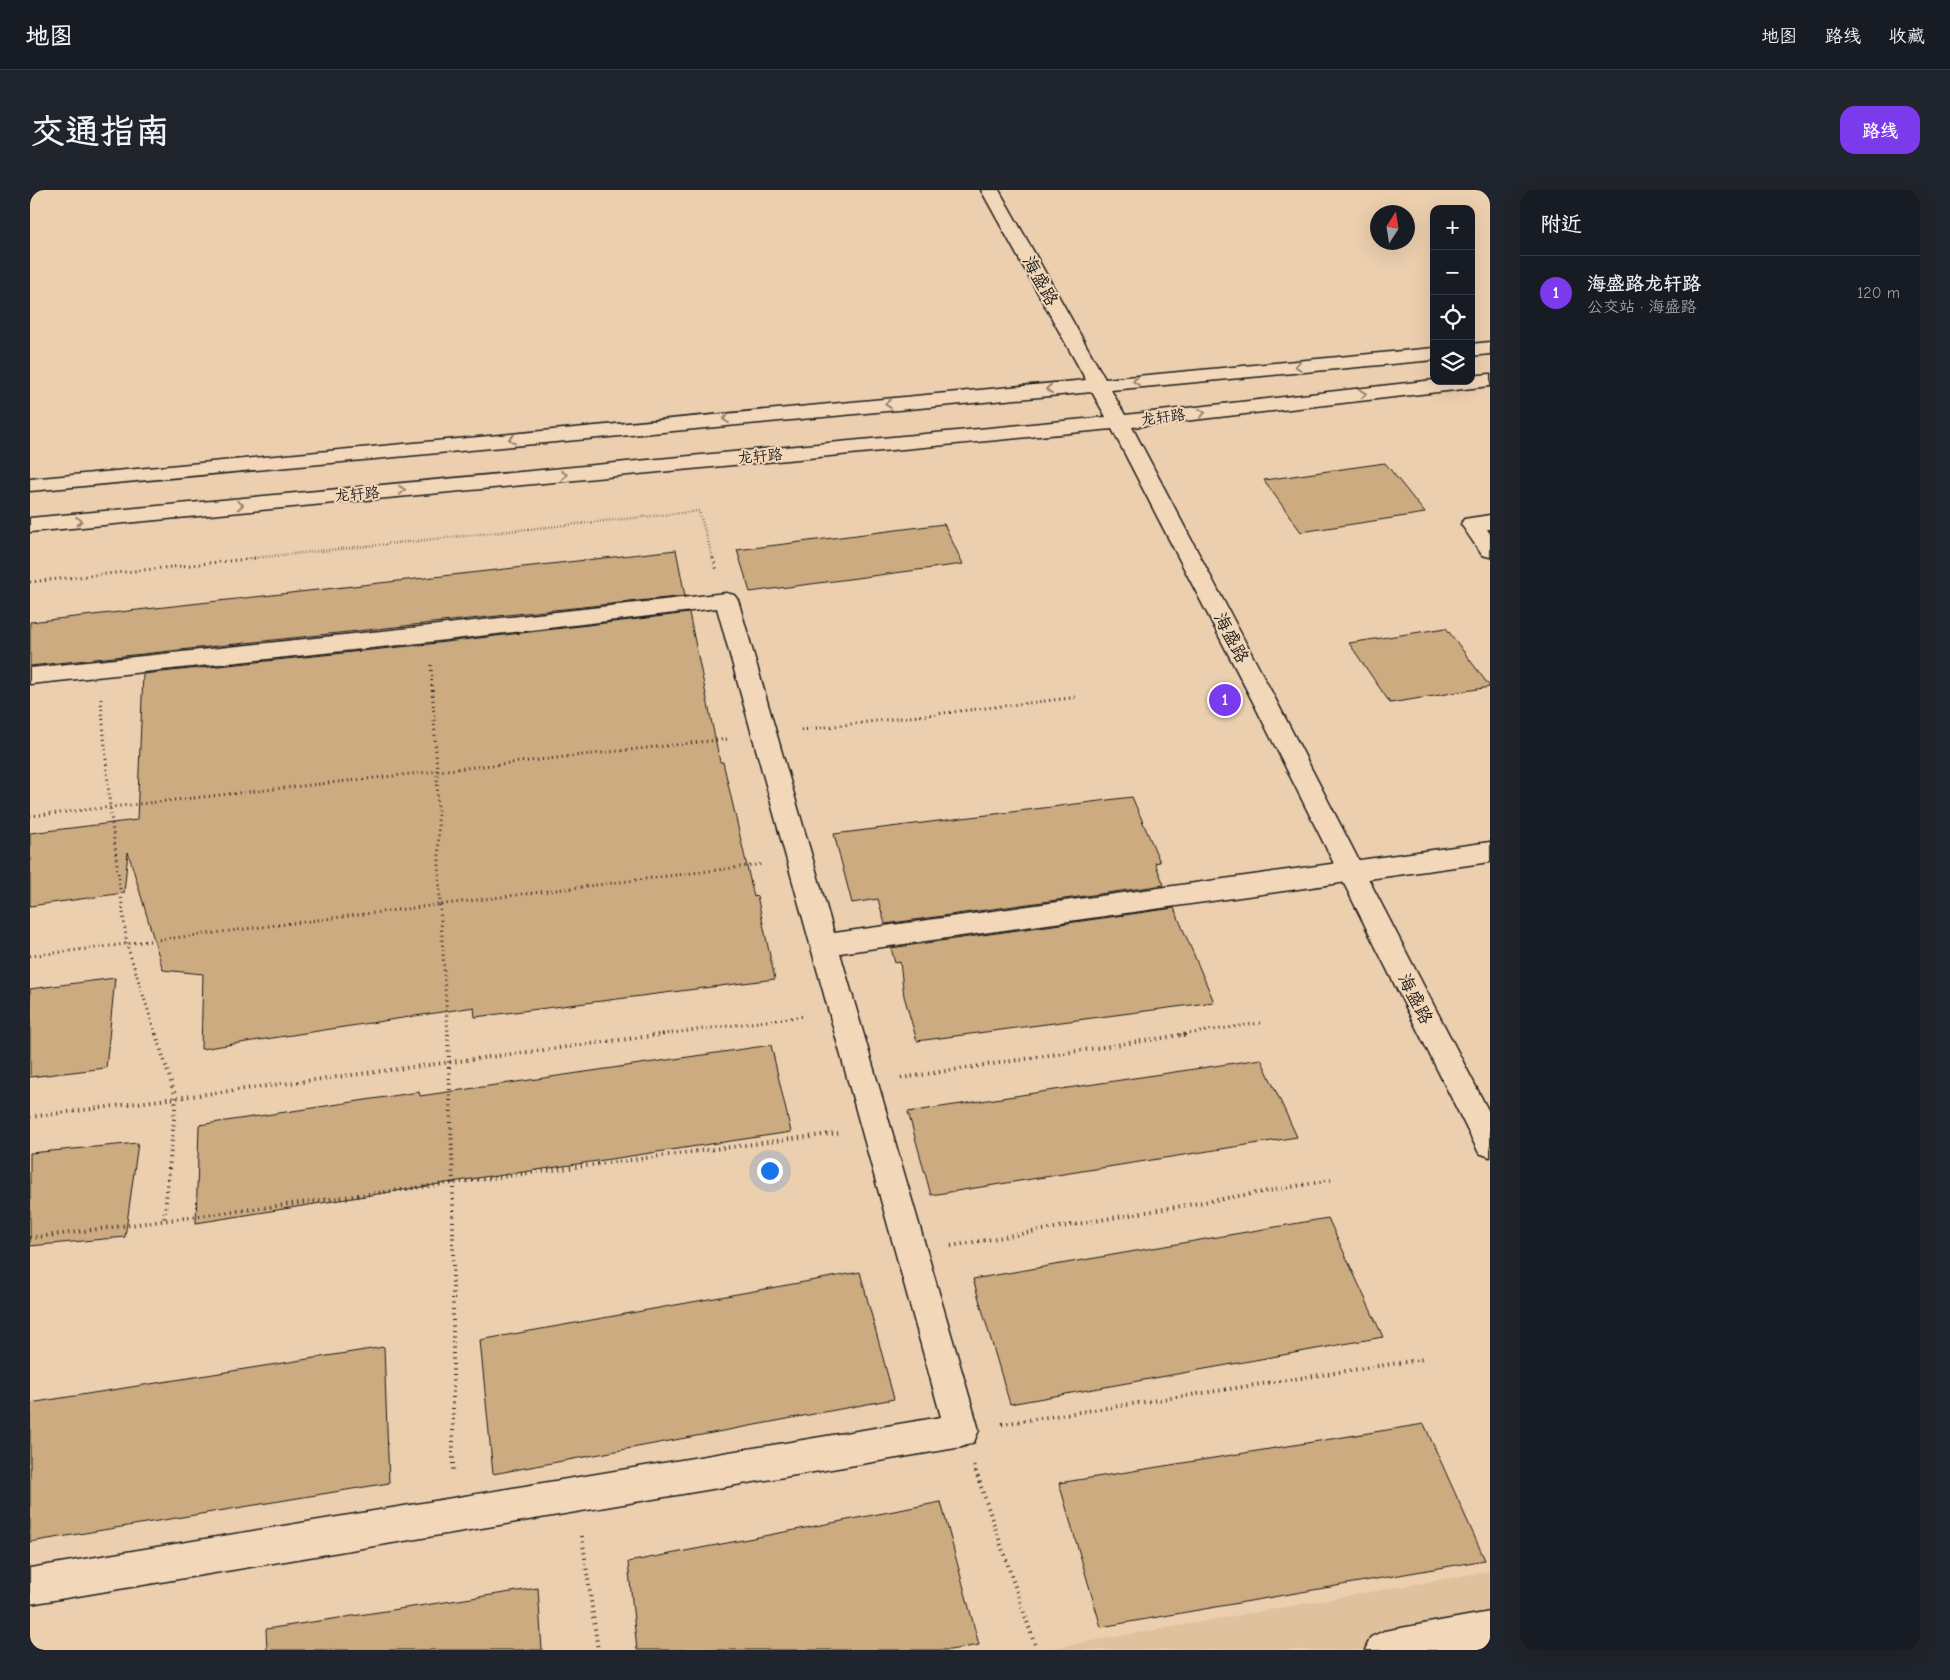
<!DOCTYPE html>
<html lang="zh">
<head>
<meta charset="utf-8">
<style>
	body { margin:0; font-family:"Comic Neue","LXGW WenKai TC",sans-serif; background:#20242c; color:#f1f3f6 }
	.controls { position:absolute; right:15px; top:15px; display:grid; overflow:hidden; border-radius:10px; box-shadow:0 5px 20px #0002 }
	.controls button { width:45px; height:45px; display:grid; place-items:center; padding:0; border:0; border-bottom:1px solid #363941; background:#171b24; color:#f1f3f6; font:25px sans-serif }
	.compass { position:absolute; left:1340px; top:15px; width:45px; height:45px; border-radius:50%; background:#171b24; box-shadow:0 5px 20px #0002; rotate:12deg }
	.you { position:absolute; left:739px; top:980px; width:18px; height:18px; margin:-12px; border:4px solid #fff; border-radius:50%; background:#1a73e8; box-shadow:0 0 0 8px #1a73e833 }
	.badge { display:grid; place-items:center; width:32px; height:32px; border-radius:50%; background:#7c3aed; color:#fff; font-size:16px; font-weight:700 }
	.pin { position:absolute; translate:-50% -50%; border:2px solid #fff; box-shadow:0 1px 5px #0006 }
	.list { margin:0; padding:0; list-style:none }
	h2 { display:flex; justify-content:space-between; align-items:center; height:65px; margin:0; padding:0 20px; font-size:21px }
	h2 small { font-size:16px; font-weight:400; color:#9ea1a6 }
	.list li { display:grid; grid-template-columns:32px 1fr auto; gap:15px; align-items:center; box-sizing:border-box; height:75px; padding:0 20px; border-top:1px solid #363941 }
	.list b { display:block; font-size:19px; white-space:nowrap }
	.list p { margin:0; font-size:16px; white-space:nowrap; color:#9ea1a6 }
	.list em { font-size:16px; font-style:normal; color:#9ea1a6 }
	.icon { flex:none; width:28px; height:28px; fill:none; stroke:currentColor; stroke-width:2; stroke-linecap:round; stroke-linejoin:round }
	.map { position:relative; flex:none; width:1460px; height:1460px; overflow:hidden; border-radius:15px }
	header { display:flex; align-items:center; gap:30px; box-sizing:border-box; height:70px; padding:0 25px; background:#171b24; border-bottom:1px solid #363941 }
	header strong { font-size:24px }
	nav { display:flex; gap:28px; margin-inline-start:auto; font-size:18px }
	.intro { display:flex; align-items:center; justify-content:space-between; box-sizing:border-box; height:120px; padding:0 30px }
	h1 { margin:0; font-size:35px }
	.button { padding:12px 22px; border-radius:15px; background:#7c3aed; color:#fff; font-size:18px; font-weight:700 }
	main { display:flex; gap:30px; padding:0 30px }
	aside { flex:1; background:#171b24; border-radius:15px; box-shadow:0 5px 20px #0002 }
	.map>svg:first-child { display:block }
	.built { fill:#dfc19d }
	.building { fill:#cdab81; stroke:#1c1c1c }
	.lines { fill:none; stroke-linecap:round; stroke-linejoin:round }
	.street-casing { stroke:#1c1c1c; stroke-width:3 }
	.secondary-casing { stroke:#1c1c1c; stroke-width:3 }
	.path-far2 { stroke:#1c1c1c; stroke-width:2.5; stroke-dasharray:0.5 2.5; stroke-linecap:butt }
	.path-far1 { stroke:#1c1c1c; stroke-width:3; stroke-dasharray:1 4; stroke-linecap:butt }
	.path { stroke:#1c1c1c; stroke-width:4; stroke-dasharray:1 4.5; stroke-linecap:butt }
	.street { fill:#f3d7b9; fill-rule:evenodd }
	.secondary { fill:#f3d7b9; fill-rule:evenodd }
	.oneway { stroke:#928372 }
	.labels { text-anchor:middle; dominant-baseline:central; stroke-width:4; stroke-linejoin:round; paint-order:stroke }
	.far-street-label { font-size:15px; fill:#1c1c1c; stroke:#f3d7b9 }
	.street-label { font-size:18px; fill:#1c1c1c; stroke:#f3d7b9 }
</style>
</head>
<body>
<header>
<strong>地图</strong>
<nav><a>地图</a><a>路线</a><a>收藏</a></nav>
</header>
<div class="intro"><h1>交通指南</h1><a class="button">路线</a></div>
<main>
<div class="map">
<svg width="1460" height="1460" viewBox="0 0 1460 1460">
	<rect width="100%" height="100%" fill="#eccfae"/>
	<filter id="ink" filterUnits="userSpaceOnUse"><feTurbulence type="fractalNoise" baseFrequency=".02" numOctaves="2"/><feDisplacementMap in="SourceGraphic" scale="10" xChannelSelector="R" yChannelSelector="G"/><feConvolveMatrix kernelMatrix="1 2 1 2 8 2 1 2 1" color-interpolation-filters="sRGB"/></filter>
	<g filter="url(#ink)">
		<path class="built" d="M1460 1381V1460H1011Z"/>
		<g class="building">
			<path d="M1355 273 1395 323 1271 342 1234 290Z"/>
			<path d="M914 334 933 374 720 402 707 360Z"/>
			<path d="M646 360 655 406 0 476V432Z"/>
			<path d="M659 423 690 572H693L724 707 727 706 745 789 445 827 444 817 171 859 173 784 133 780 98 662 94 703 0 716V643L107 630 113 484 399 454Z"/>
			<path d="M1416 438 1460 497 1360 513 1319 453Z"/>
			<path d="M1102 607 1130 672 1125 673 1134 695 855 734 848 709 822 713 804 644Z"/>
			<path d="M1144 718 1184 812 887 851 874 806 870 772 865 773 861 758Z"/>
			<path d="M85 788 76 878 0 887V799Z"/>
			<path d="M741 855 761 942 460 987V986L166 1033 169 935 389 902 390 906Z"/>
			<path d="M1231 869 1267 947 901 1005 878 922Z"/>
			<path d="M108 953 95 1047 0 1056V963Z"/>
			<path d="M1298 1028 1353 1147 980 1214 943 1089Z"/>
			<path d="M830 1082 864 1209 463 1284 450 1150Z"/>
			<path d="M354 1157 359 1293 0 1352V1213Z"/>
			<path d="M1394 1234 1455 1370 1071 1437 1029 1293Z"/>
			<path d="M911 1312 949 1455 920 1460H607L598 1372Z"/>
			<path d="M508 1398 512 1460H237L236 1439Z"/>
		</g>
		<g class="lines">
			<defs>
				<g id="street">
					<path d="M1460 325V339H1457L1460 344V367L1452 365 1431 334 1434 329Z"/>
					<path d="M696 403 704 405 708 410 804 743 1460 652V672L810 763 949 1240 944 1252 932 1257 0 1414V1378L911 1227 687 418 399 452 0 494V478L399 436Z"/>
					<path d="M1460 1422V1460H1335L1341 1447 1354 1441Z"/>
				</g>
				<g id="secondary">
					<path d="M951 0H969L1075 189 1404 158V170L1081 200 1095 225 1404 190 1441 191V186L1460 184V196L1102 237 1249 516 1460 924V967L1449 963 1225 516 1082 239 0 342V328L1076 227 1062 202 0 301V289L1056 190Z"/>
					<path d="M1460 152V164L1441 166V154Z"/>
				</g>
			</defs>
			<use href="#street" class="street-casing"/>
			<use href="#secondary" class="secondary-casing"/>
			<path class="path-far2" d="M215 369 669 321 683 369"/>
			<g class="path-far1">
				<path d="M683 368 687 381"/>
				<path d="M0 392 227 368"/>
				<path d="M401 475 407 581 410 715 418 845"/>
				<path d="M71 509 80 617 97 755 126 845"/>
				<path d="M771 540 1048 507"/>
				<path d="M0 626 698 549"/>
				<path d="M0 766 734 674"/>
				<path d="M627 845 775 826"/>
				<path d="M1150 845 1230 833"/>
			</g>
			<g class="path">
				<path d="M126 844 146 908 134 1031"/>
				<path d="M418 844 423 993V1283"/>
				<path d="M871 888 1158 844"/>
				<path d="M0 927 636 844"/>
				<path d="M0 1048 808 943"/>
				<path d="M921 1056 1301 990"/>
				<path d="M972 1234 1394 1169"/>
				<path d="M944 1276 1006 1458"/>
				<path d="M552 1346 568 1460"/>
			</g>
			<use href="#street" class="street"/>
			<use href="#secondary" class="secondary"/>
		</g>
		<defs><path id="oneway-chevron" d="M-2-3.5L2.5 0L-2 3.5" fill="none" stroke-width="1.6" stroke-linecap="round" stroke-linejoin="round" transform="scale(1.25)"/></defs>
		<g class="oneway">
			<use href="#oneway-chevron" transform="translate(1268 176) rotate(175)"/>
			<use href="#oneway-chevron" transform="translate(1106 191) rotate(175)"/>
			<use href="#oneway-chevron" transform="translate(1019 199) rotate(175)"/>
			<use href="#oneway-chevron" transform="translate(1333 204) rotate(-7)"/>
			<use href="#oneway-chevron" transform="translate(858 214) rotate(175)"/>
			<use href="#oneway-chevron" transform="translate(1172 223) rotate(-7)"/>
			<use href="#oneway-chevron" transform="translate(696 229) rotate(175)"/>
			<use href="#oneway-chevron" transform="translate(482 249) rotate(175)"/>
			<use href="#oneway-chevron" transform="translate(534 285) rotate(-5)"/>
			<use href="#oneway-chevron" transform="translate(372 300) rotate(-5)"/>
			<use href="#oneway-chevron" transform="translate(210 315) rotate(-5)"/>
			<use href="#oneway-chevron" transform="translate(49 331) rotate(-5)"/>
		</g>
	</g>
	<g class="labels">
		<g class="far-street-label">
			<text transform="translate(1133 227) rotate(-7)">龙轩路</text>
			<text transform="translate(730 266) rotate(-5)">龙轩路</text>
			<text transform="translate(327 304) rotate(-5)">龙轩路</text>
		</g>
		<g class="street-label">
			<text transform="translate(1010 91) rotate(61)">海盛路</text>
			<text transform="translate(1201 448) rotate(62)">海盛路</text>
			<text transform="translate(1385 809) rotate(63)">海盛路</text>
		</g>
	</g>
</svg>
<div class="controls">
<button>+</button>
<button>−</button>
<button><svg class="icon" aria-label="locate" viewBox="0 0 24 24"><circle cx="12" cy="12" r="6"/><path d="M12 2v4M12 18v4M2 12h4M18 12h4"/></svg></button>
<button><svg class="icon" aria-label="layers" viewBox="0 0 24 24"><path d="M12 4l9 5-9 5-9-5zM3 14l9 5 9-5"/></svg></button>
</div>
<svg class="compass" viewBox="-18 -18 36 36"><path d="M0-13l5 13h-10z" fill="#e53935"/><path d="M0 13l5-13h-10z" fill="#9ea1a6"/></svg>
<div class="you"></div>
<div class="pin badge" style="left:1195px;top:510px">1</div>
</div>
<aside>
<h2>附近<small></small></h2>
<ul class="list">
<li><span class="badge">1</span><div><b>海盛路龙轩路</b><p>公交站 · 海盛路</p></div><em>120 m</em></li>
</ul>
</aside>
</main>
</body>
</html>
